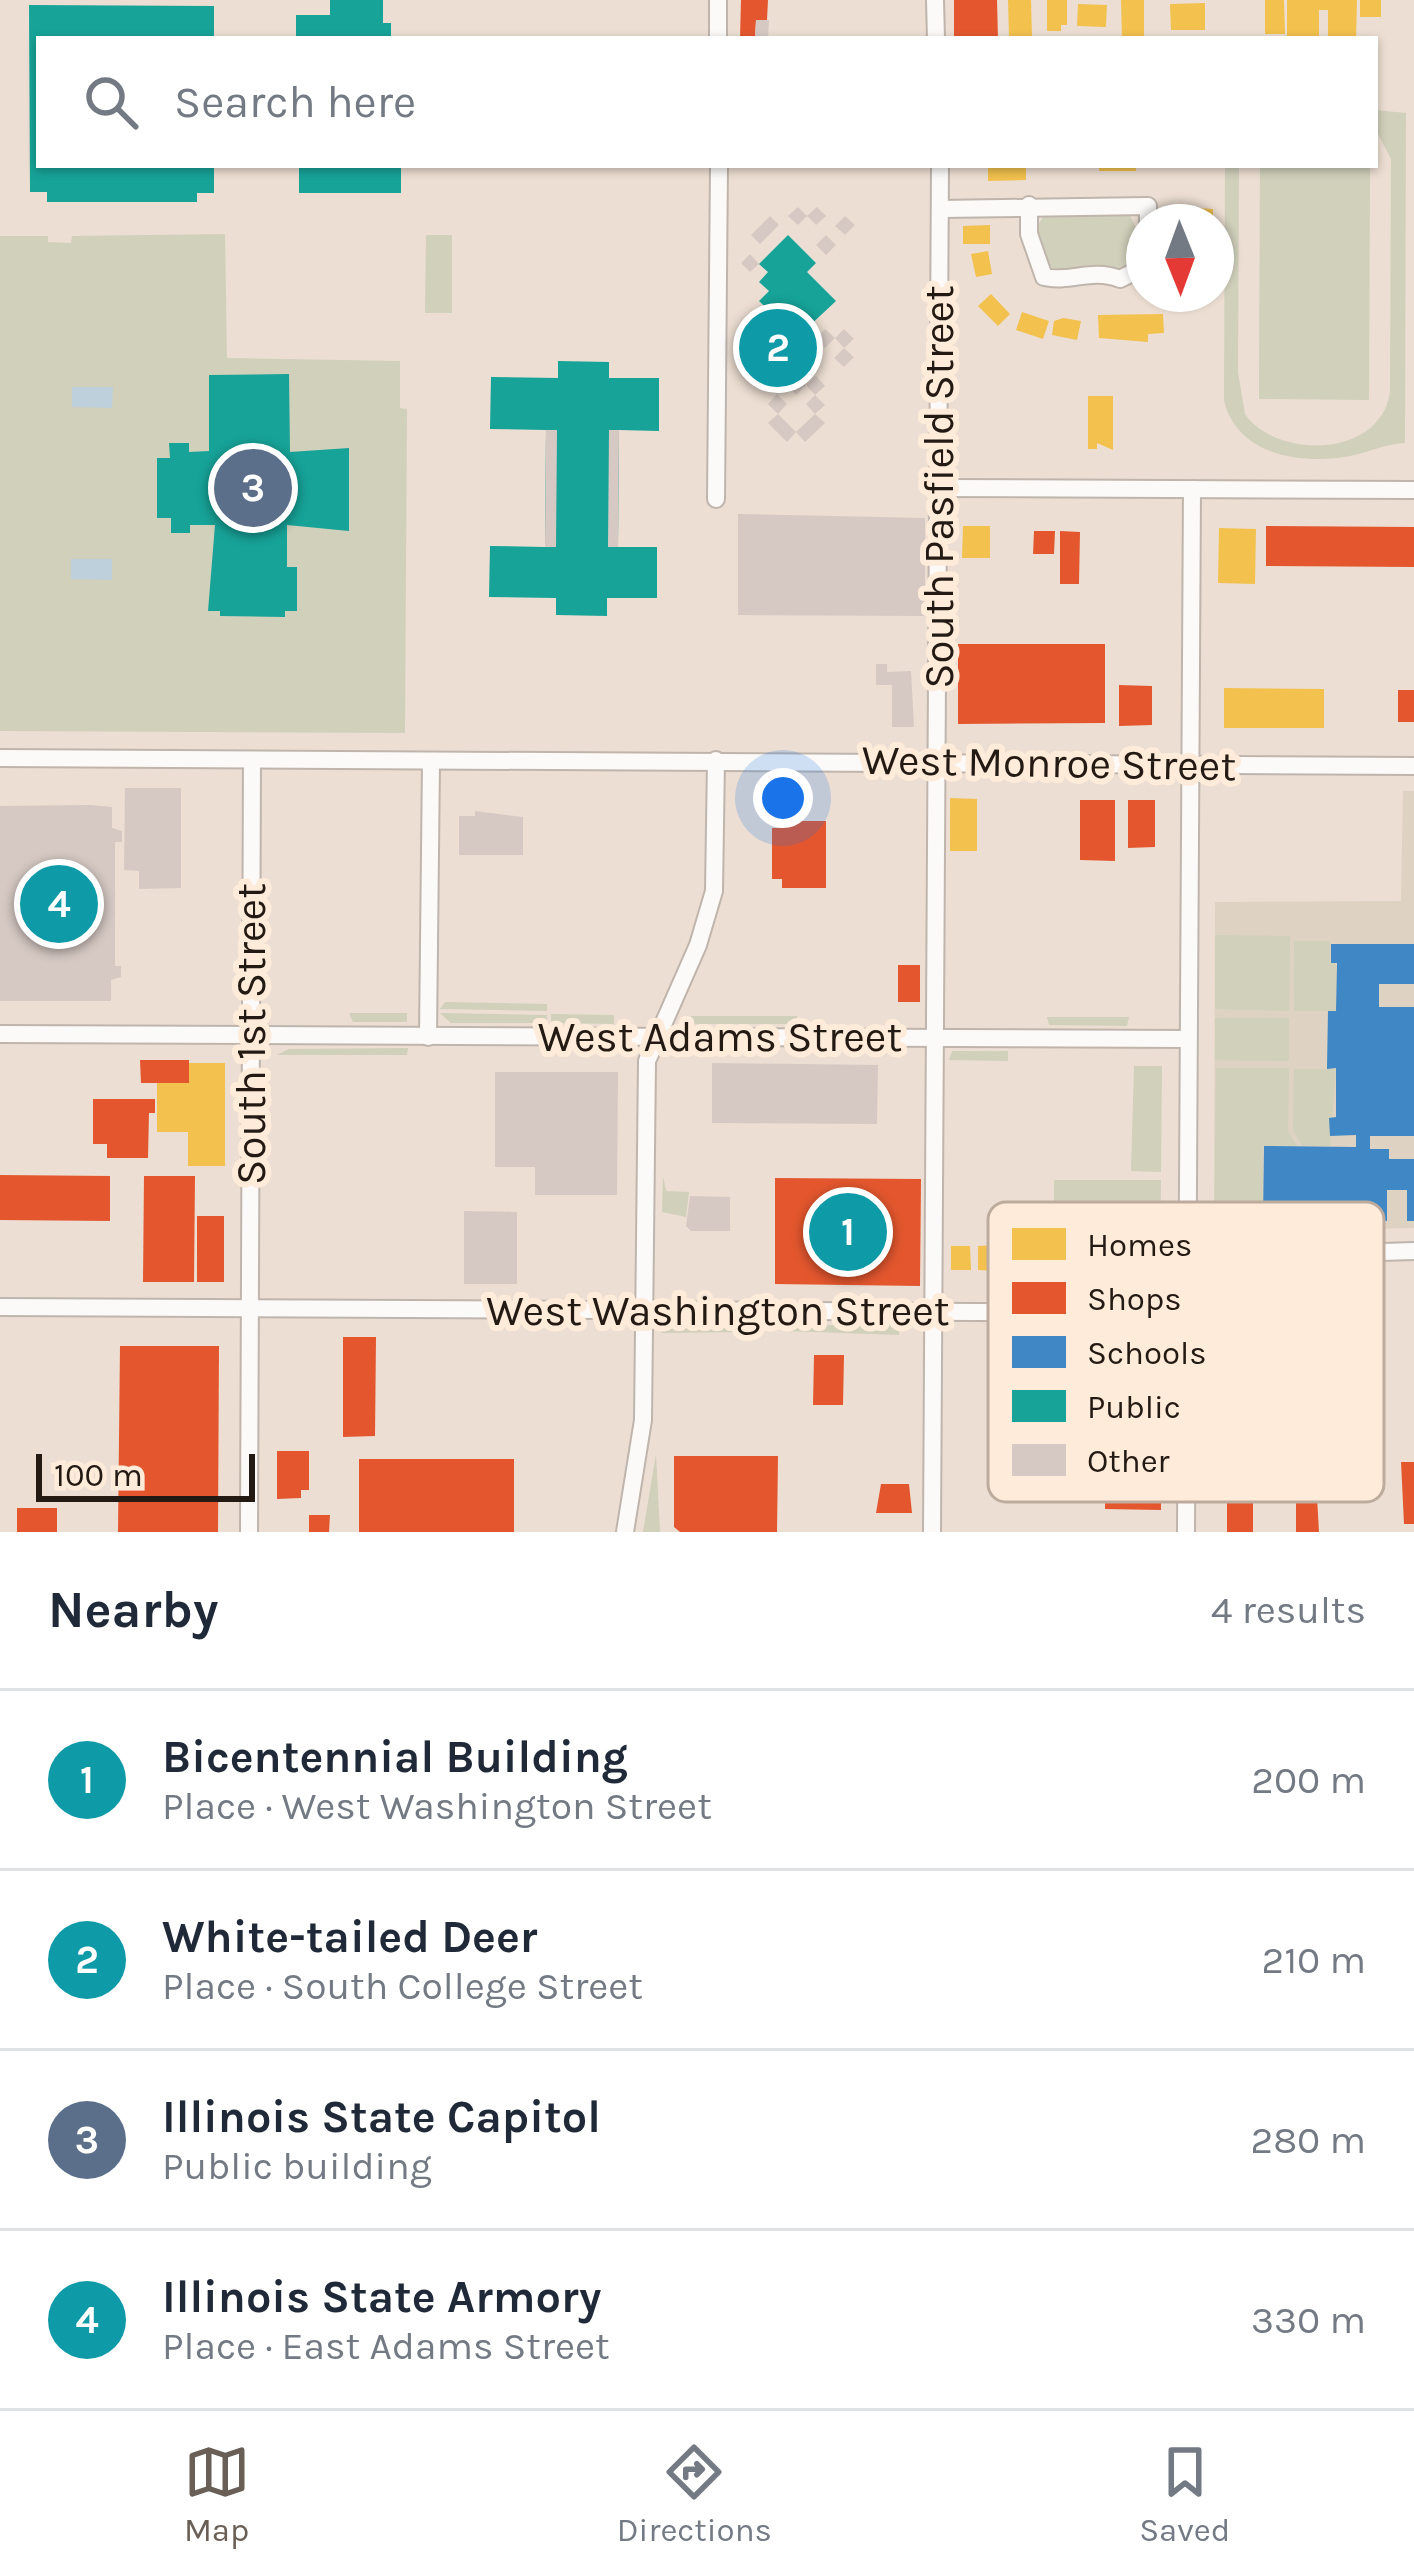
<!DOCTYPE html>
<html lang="en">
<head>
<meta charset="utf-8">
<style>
	body { margin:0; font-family:Karla,sans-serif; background:#f6f6f7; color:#1f2937 }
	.compass { position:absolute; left:1126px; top:204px; width:108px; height:108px; border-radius:50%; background:#fff; box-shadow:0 3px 9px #0004; rotate:179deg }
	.scale { position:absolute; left:36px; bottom:30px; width:219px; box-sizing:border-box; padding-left:12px; border:6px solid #231a13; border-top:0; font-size:33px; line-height:42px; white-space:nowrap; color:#231a13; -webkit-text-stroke:9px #ffebda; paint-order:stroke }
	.you { position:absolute; left:783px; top:798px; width:42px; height:42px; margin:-30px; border:9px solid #fff; border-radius:50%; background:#1a73e8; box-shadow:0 0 0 18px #1a73e833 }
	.badge { display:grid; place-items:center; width:78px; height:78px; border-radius:50%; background:#695f56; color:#fff; font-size:39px; font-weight:700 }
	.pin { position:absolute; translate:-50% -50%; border:6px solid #fff; box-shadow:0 3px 12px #0006 }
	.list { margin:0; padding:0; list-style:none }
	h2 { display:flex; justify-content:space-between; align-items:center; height:156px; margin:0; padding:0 48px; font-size:51px }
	h2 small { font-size:39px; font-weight:400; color:#747a83 }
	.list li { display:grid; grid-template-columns:78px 1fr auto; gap:36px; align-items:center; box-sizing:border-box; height:180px; padding:0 48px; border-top:3px solid #e0e1e3 }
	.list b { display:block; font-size:45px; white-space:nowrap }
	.list p { margin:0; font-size:39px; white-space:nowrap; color:#747a83 }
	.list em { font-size:39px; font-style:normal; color:#747a83 }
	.icon { flex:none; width:66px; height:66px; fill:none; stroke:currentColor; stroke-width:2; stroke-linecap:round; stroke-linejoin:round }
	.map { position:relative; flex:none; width:1414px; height:1532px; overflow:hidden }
	.search { position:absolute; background:#fff; box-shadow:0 3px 9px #0004; left:36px; right:36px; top:36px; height:132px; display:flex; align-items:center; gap:30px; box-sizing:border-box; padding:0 42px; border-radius:0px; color:#747a83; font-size:45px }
	.sheet { height:876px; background:#fff }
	nav { display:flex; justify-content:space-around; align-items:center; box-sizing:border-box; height:168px; border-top:3px solid #e0e1e3; background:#fff; font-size:33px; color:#747a83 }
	nav a { display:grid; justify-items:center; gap:6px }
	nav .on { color:#695f56 }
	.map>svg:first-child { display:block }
	.education { fill:#ded2c2 }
	.green { fill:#d0d0bb }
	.water { fill:#bed0db }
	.homes { fill:#f2c14e }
	.shops { fill:#e4572e }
	.schools { fill:#3f88c5 }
	.public { fill:#17a398 }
	.building { fill:#d6c9c3 }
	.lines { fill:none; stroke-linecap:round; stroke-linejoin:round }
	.minor-casing { stroke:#bfb5ac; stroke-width:20 }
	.minor { stroke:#fcfaf8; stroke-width:16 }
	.labels { text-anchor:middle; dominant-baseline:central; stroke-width:12; stroke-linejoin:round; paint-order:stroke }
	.street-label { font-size:42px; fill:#231a13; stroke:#ffebda }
	.key { fill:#ffebda; stroke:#bdac9e; stroke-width:3 }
	.key-label { font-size:33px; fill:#231a13 }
</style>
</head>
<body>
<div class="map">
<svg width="1414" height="1532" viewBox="0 0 1414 1532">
	<rect width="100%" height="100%" fill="#ecded2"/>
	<path class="education" d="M1403 791H1414V1228L1214 1232 1215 902 1401 901Z"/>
	<g class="green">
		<path d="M1375 110 1406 113 1405 443C1383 444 1370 452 1350 456 1302 465 1238 456 1224 401L1225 165H1239L1238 372 1245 414C1277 460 1381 458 1390 392L1391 159 1375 128Z"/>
		<path d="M1260 165H1370L1369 400 1259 399Z"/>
		<path d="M1121 212 1130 215 1139 235 1136 263 1121 271C1093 263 1064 274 1045 266L1036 228 1045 214Z"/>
		<path d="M225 234 227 358 400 361V408L407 409 405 733 0 731V236H48V242L71 243 72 236Z"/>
		<path d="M426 235H452V313H425Z"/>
		<path d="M1215 935 1290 936 1289 1011 1215 1009Z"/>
		<path d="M1294 941H1330V963H1336V1011H1294Z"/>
		<path d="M445 1002 547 1004V1011L440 1009Z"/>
		<path d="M349 1013H407V1022H353Z"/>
		<path d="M440 1013 547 1015V1023H451Z"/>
		<path d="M551 1014 614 1015V1024L551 1023Z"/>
		<path d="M685 1016H797V1024H681Z"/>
		<path d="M1047 1017H1129L1127 1026 1049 1025Z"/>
		<path d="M1215 1018H1289V1061L1215 1060Z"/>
		<path d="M289 1049 408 1048 407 1055H277Z"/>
		<path d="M952 1051H1008V1061L949 1060Z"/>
		<path d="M1134 1066H1162L1161 1172 1131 1171Z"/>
		<path d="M1216 1068H1289L1288 1131 1297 1146H1263V1220L1383 1221 1374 1230 1214 1238Z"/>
		<path d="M1294 1069H1336L1330 1146H1302L1293 1130Z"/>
		<path d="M663 1176 666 1191 689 1192 686 1217 662 1212Z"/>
		<path d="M1054 1180H1161L1160 1285 1054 1287Z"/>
		<path d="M1385 1233 1382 1238 1216 1242Z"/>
		<path d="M899 1325V1335L786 1331 788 1325Z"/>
		<path d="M661 1326H748L752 1332 661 1333Z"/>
		<path d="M656 1454 660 1532H643Z"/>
	</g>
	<g class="water">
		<path d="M72 387H113L112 408 72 407Z"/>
		<path d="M71 559H112V580L71 579Z"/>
	</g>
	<g class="homes">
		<path d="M1008 0H1031L1032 36H1009Z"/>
		<path d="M1047 0H1067V25H1061V31H1047Z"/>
		<path d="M1121 0H1144V39H1122Z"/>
		<path d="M1265 0H1284L1285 34H1265Z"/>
		<path d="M1287 0H1357L1356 39H1328V10H1319V39H1287Z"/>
		<rect x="1360" y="0" width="21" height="17"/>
		<path d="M1205 3V30H1171L1170 4Z"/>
		<path d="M1078 4 1107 5 1106 27 1077 26Z"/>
		<path d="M988 165H1026V180L988 181Z"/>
		<rect x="1099" y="165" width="37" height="6"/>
		<path d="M1195 208 1213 209V222H1195Z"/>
		<path d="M990 225V244H963V226Z"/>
		<path d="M988 251 992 274 976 277 971 254Z"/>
		<path d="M991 294 1010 314 998 326 978 306Z"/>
		<path d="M1176 294H1202L1193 307Z"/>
		<path d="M1022 312 1049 321 1043 339 1016 330Z"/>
		<path d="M1163 314 1164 333 1148 334V342L1099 338 1098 315Z"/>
		<path d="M1063 318 1081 321 1077 340 1052 335 1054 321Z"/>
		<path d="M1088 396H1113V450L1097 443V449H1088Z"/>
		<path d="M963 526H990V558H962Z"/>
		<path d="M1219 528 1256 529 1255 584 1218 583Z"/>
		<path d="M1224 688 1324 689V728H1224Z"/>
		<path d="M950 798 977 799V851H950Z"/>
		<path d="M189 1063H225V1166H188V1132H157V1083H189Z"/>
		<path d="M998 1245 999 1271 978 1270V1246Z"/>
		<path d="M951 1246H970L971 1270H951Z"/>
	</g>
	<g class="shops">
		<path d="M741 0H768L767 20H756L755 39H740Z"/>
		<path d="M954 0H997L998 39H954Z"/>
		<path d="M1266 526 1414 527V567L1266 566Z"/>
		<path d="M1034 531H1055L1054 554H1033Z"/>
		<path d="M1060 531 1080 532 1079 584H1060Z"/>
		<path d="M958 644H1105V723L958 724Z"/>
		<path d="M1119 685 1152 686V725L1119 726Z"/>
		<rect x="1398" y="690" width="16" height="32"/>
		<path d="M1080 800H1115V861L1080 860Z"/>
		<path d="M1128 800H1155V847L1128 848Z"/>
		<path d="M783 821H826V888H782V879H772V828H783Z"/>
		<rect x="898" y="965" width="22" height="37"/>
		<path d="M140 1060H189V1083H141Z"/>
		<path d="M93 1099H155V1113H149L148 1158H107V1144H93Z"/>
		<path d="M0 1175 110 1176V1221L0 1220Z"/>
		<path d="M144 1176H195L194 1282H143Z"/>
		<path d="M775 1178 921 1179 920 1286 775 1284Z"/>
		<rect x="197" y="1216" width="27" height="66"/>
		<path d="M343 1337H376L375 1436 343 1437Z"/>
		<path d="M120 1346H219L218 1532H118Z"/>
		<path d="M814 1355H844L843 1405H813Z"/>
		<path d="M277 1451H309V1490H301V1498L277 1499Z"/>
		<path d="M674 1456H778L777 1532H680L674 1527Z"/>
		<rect x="359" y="1459" width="155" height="73"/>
		<path d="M1401 1462H1414V1524H1404Z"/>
		<path d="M1105 1468H1161V1510L1105 1509Z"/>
		<path d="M881 1484H909L912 1513H876Z"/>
		<path d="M1242 1496H1253V1532H1227V1503H1242Z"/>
		<path d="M1296 1497H1317L1319 1532H1296Z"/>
		<rect x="17" y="1508" width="40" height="24"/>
		<path d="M309 1515H330L329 1532H309Z"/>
	</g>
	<path class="schools" d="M1331 944H1414V984H1379V1007H1414V1136H1370V1149H1389V1159H1414V1221H1407V1190H1387V1221L1263 1220 1264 1146 1356 1147V1135L1330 1136 1329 1118 1336 1117V1068L1327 1069 1328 1011H1336L1337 963H1331Z"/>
	<g class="public">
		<path d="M330 0H383V23H391V39H296V15H330Z"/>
		<path d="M29 5 214 6V39H39V165H214V193H197V202H47V192H30Z"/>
		<rect x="299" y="165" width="102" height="28"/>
		<path d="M788 235 816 263 807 272 836 301 806 329 797 320 788 329 759 301 769 291 759 282 768 272 759 264Z"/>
		<path d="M558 361 609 362V378H659V431L619 430 618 547H657V598H607V616L556 615V598L489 597 490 546 545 547 546 430 490 429 491 377 558 378Z"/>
		<path d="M289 374 290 452 349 448V531L287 525V567H297V611H285V617L220 616V611H208L215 525H190V533H171V518H157V458H170L169 443H189V452L209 451V375Z"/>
	</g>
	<g class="building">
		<path d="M756 20H769L768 39H755Z"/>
		<path d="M798 207 807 216 798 225 788 216Z"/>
		<path d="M817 207 826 216 816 225 807 216Z"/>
		<path d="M770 216 779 225 760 244 751 235Z"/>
		<path d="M845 216 855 225 845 235 835 226Z"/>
		<path d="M826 235 836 245 826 255 816 245Z"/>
		<path d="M750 254 759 264 750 272 741 263Z"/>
		<path d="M825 329 835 338 825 348 816 339Z"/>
		<path d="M844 329 854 339 844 348 835 338Z"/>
		<path d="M750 347 759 357 750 366 740 357Z"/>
		<path d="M844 348 854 357 844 367 834 358Z"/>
		<path d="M778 376 787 385 777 394 768 385Z"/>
		<path d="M796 376 806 385 796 395 787 385Z"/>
		<path d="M816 376 825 386 815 395 806 385Z"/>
		<path d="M777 394 787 404 778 414 796 432 787 442 768 423 778 414 768 404Z"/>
		<path d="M815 395 825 405 815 414 806 404Z"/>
		<path d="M815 414 825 423 805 442 796 432Z"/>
		<path d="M546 430H557L556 547H545Z"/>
		<path d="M609 430H619L618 547H608Z"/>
		<path d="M738 514 925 518V616L738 615Z"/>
		<path d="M876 664H887V672L911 671 914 727H892V685H876Z"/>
		<path d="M125 788H181V888L139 889V871L124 870Z"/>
		<path d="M91 805 112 807V828L122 831V842H115V966H121V977L111 980V1001H0V806Z"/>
		<path d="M475 811 523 817V855H459V816H475Z"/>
		<path d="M712 1063 878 1065 877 1124 712 1123Z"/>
		<path d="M495 1072H618L617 1195H535V1167H495Z"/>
		<path d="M690 1196 730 1197V1231H691L686 1226Z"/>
		<path d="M464 1211 517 1212V1284H464Z"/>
	</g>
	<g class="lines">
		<defs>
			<g id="minor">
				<path d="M718 0V39"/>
				<path d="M935 0 936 39"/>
				<path d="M1029 205V234L1044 277C1071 283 1091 268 1120 279L1144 267"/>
				<path d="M940 209 1148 206V222"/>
				<path d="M939 488 1414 490"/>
				<path d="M716 499 719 165"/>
				<path d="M0 758 1414 766"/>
				<path d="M0 1034 1188 1039"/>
				<path d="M428 1037 431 761"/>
				<path d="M1186 1258 1414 1251"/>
				<path d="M0 1307 1185 1313"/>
				<path d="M249 1532 252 761"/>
				<path d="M625 1532 643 1420 647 1061 698 945 714 891 716 760"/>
				<path d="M932 1532 940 165"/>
				<path d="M1186 1532 1192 489"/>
			</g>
		</defs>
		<use href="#minor" class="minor-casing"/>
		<use href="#minor" class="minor"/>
	</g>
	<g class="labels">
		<g class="street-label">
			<text transform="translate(939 487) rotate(-90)">South Pasfield Street</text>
			<text transform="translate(1049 763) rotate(1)">West Monroe Street</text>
			<text transform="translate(251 1034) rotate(-90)">South 1st Street</text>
			<text x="720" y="1037">West Adams Street</text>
			<text x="718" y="1311">West Washington Street</text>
		</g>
	</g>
	<rect x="988" y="1202" width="396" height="300" rx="18" class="key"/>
	<rect x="1012" y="1228" width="54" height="32" fill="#f2c14e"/>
	<rect x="1012" y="1282" width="54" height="32" fill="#e4572e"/>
	<rect x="1012" y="1336" width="54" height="32" fill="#3f88c5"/>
	<rect x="1012" y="1390" width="54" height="32" fill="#17a398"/>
	<rect x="1012" y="1444" width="54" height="32" fill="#d6c9c3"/>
	<g class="key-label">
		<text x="1087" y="1256">Homes</text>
		<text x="1087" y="1310">Shops</text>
		<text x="1087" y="1364">Schools</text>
		<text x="1087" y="1418">Public</text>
		<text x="1087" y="1472">Other</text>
	</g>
</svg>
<svg class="compass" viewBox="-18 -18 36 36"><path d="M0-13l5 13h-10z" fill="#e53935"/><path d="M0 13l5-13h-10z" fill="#747a83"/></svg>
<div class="scale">100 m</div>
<div class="you"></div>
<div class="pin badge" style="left:848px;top:1232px;background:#0f9aa8">1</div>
<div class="pin badge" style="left:778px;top:348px;background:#0f9aa8">2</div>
<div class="pin badge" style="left:253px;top:488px;background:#5c6f8a">3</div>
<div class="pin badge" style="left:59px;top:904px;background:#0f9aa8">4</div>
<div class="search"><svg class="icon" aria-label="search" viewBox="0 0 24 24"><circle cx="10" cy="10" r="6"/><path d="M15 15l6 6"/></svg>Search here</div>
</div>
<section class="sheet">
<h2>Nearby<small>4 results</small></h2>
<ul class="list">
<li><span class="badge" style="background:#0f9aa8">1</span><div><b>Bicentennial Building</b><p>Place · West Washington Street</p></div><em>200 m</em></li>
<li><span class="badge" style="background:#0f9aa8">2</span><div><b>White-tailed Deer</b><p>Place · South College Street</p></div><em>210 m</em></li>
<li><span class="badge" style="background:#5c6f8a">3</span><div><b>Illinois State Capitol</b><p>Public building</p></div><em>280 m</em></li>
<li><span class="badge" style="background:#0f9aa8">4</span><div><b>Illinois State Armory</b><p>Place · East Adams Street</p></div><em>330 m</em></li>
</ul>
</section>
<nav>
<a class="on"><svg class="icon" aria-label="map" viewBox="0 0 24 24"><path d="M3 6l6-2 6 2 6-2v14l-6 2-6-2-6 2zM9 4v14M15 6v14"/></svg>Map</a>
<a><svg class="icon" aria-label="directions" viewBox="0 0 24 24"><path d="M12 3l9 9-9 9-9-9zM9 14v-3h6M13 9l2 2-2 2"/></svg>Directions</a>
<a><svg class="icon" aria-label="saved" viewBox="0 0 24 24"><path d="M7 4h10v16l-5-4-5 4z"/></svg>Saved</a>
</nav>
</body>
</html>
